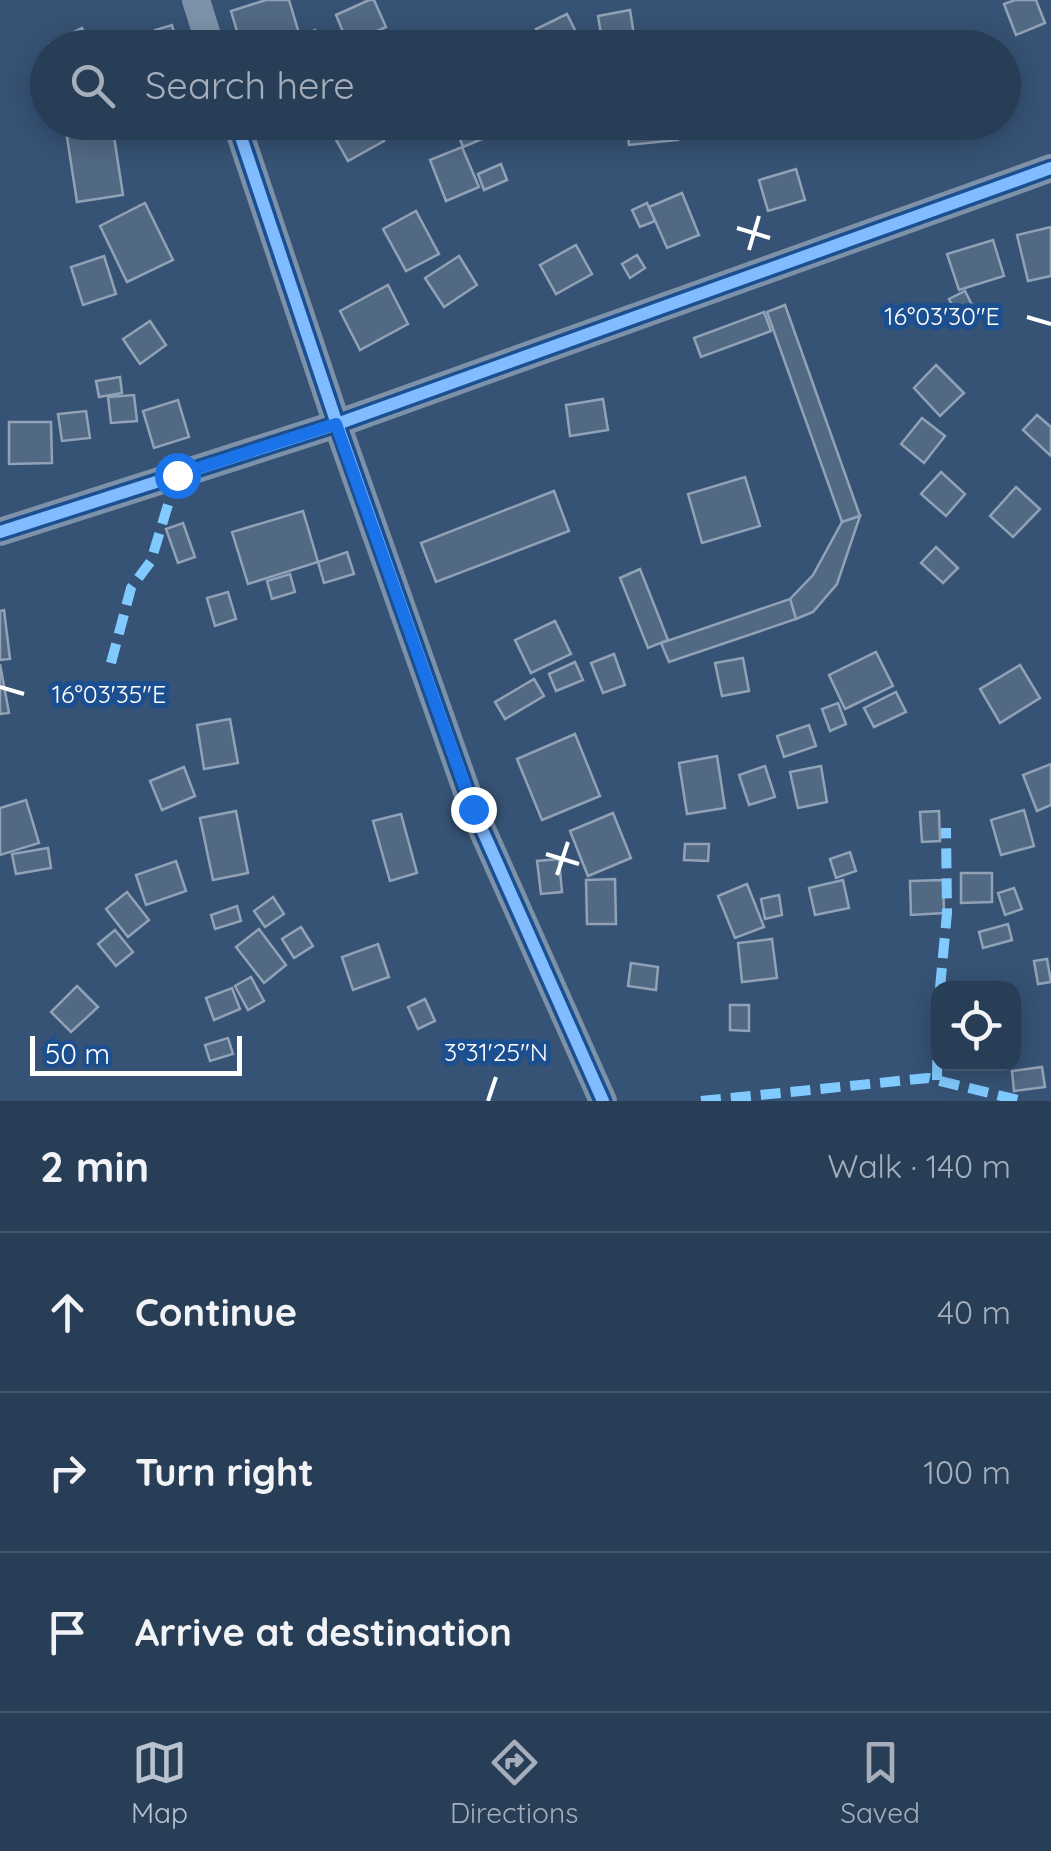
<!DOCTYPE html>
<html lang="en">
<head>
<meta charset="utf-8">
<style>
	body { margin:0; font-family:Quicksand,sans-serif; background:#344961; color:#f1f3f6 }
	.controls { position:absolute; right:30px; bottom:30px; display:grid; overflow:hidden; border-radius:20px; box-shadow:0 5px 25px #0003 }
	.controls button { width:90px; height:90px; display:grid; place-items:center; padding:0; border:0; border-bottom:2px solid #44576d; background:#283e57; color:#f1f3f6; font:50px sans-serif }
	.scale { position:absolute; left:30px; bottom:25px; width:212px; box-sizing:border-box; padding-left:10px; border:5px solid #fff; border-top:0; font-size:28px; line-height:35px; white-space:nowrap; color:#fff; -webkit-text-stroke:8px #1b4f8f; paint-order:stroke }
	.stop { position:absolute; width:30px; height:30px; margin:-22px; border:8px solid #1a73e8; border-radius:50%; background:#fff }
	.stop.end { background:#1a73e8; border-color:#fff; box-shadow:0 2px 10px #0008 }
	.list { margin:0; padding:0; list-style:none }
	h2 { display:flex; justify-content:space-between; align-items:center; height:130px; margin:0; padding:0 40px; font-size:42px }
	h2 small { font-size:32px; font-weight:400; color:#a5aeba }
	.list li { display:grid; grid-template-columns:65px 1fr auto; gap:30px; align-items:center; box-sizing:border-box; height:160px; padding:0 40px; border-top:2px solid #44576d }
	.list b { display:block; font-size:38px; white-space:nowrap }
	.list em { font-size:32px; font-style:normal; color:#a5aeba }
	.icon { flex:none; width:55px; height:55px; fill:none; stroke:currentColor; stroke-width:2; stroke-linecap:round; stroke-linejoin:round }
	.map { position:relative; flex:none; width:1051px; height:1101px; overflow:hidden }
	.search { position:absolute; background:#283e57; box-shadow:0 5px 25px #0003; left:30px; right:30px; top:30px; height:110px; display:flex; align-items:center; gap:25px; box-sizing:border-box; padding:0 35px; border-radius:55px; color:#a5aeba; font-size:38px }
	.sheet { height:610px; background:#283e57 }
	nav { display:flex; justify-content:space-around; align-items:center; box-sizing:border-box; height:140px; border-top:2px solid #44576d; background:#283e57; font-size:28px; color:#a5aeba }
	nav a { display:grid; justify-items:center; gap:5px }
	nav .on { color:#b9c2ce }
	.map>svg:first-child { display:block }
	.building { fill:#526984; stroke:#92a2b6; stroke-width:2.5 }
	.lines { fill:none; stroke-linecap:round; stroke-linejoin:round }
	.street { stroke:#7d92a8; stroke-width:28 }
	.quiet { stroke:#80caff; stroke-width:10; stroke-dasharray:20 10; stroke-linecap:butt }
	.cycleway-casing { stroke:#1b4f8f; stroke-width:19 }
	.cycleway { stroke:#80bcff; stroke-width:12 }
	.route { stroke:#1a73e8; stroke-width:12 }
	.ticks { fill:none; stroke:#fff; stroke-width:4 }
	.ticks-label { font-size:25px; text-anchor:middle; fill:#fff; stroke:#1b4f8f; stroke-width:10; stroke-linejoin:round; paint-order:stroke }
</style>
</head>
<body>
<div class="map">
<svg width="1051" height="1101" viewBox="0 0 1051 1101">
	<rect width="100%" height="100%" fill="#365274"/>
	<g class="building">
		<path d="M266 0H289L301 40 277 48H242L231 11Z"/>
		<path d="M369 0H374L386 27 348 44 336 15Z"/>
		<path d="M1015 0H1036L1045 23 1016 35 1004 4Z"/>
		<path d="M630 10 634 35 602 40 598 16Z"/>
		<path d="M567 14 584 48H545L536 29Z"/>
		<path d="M172 25 178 47 160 48 155 30Z"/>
		<path d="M82 28 92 48H52L50 44Z"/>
		<path d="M315 30 321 41 307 48 302 36Z"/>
		<path d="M326 122H374L384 141 348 161Z"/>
		<path d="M464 122H490L494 134 463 147 455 126Z"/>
		<path d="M627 122H676L678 140 629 145Z"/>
		<path d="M959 122H993V123L966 137Z"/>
		<path d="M113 130 123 195 77 202 67 137Z"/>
		<path d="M462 147 479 187 446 201 430 160Z"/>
		<path d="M501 164 507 180 484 190 478 174Z"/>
		<path d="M796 169 805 200 768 211 759 180Z"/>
		<path d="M682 193 699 235 667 248 649 207Z"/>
		<path d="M145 203 173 260 127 282 100 226Z"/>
		<path d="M647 203 655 221 640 227 632 210Z"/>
		<path d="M416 211 439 254 406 271 383 229Z"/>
		<path d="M1051 227V276L1028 281 1017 235Z"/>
		<path d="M993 240 1004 276 959 290 947 254Z"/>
		<path d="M576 245 592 274 556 294 540 265Z"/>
		<path d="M637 255 645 268 630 278 622 264Z"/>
		<path d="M104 256 116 294 83 305 71 267Z"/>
		<path d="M459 256 477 285 444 307 425 278Z"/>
		<path d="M388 285 408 324 360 350 340 311Z"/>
		<path d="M965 291 973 307 957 315 949 299Z"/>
		<path d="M785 305 860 516 842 522 767 312Z"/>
		<path d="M764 312 771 331 701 357 694 338Z"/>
		<path d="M150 321 166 345 140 364 123 339Z"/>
		<path d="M936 365 964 393 940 416 914 388Z"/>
		<path d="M120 377 122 393 99 397 96 381Z"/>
		<path d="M134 395 137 421 111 423 108 397Z"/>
		<path d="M603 399 608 430 570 436 566 405Z"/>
		<path d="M178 400 189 437 154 448 143 411Z"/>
		<path d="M86 411 90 438 62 441 58 414Z"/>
		<path d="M1037 415 1051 427V456L1023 430Z"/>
		<path d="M922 418 945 436 924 463 901 444Z"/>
		<path d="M9 422H51L52 463 9 464Z"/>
		<path d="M941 472 965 494 946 516 921 494Z"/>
		<path d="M745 477 760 526 702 543 688 494Z"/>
		<path d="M1016 487 1040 509 1013 537 990 516Z"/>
		<path d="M554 491 569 531 436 582 421 543Z"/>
		<path d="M303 511 318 562 248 584 232 532Z"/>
		<path d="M860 516 837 584 813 612 796 619 790 599 813 575 842 522Z"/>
		<path d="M183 523 195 557 178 563 166 529Z"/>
		<path d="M936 547 958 568 943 583 921 563Z"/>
		<path d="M347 552 354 574 324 583 318 562Z"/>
		<path d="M640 569 668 640 648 648 620 578Z"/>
		<path d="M290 574 295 592 272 599 267 581Z"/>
		<path d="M228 592 236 619 215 626 207 598Z"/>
		<path d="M790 599 796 619 669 662 661 643Z"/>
		<path d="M4 610 10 659 0 660V611Z"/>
		<path d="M555 621 571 654 531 673 515 640Z"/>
		<path d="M876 652 893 686 845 709 829 675Z"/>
		<path d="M614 654 625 685 603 693 591 663Z"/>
		<path d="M743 658 749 691 722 696 715 663Z"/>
		<path d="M575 662 583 680 556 691 549 674Z"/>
		<path d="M0 664 9 713 0 714Z"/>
		<path d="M1020 665 1040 698 1000 723 980 689Z"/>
		<path d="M534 679 544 696 505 719 495 702Z"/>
		<path d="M896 692 906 712 874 727 864 708Z"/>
		<path d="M838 703 846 724 830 731 822 709Z"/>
		<path d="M230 719 238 763 204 769 197 725Z"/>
		<path d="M809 725 816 746 784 757 777 736Z"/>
		<path d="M575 734 600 796 542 820 517 759Z"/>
		<path d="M717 756 725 808 687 814 679 763Z"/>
		<path d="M1051 764V805L1037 811 1023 775Z"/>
		<path d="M765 766 775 797 749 805 739 775Z"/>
		<path d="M821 766 827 802 798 808 790 772Z"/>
		<path d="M184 767 195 796 162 810 150 781Z"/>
		<path d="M26 800 39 843 0 855V808Z"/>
		<path d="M1024 810 1034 846 1001 855 991 820Z"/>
		<path d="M236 811 248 873 213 880 200 818Z"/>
		<path d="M939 811 940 841 922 842 920 812Z"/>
		<path d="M613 813 631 858 588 876 570 831Z"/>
		<path d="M401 814 417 873 390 881 373 821Z"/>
		<path d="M685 844H709L708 861 684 860Z"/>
		<path d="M48 848 51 868 16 874 12 854Z"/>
		<path d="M850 852 856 871 836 878 830 859Z"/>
		<path d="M559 859 562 892 541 894 537 861Z"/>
		<path d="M176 861 186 891 146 905 136 875Z"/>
		<path d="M961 873H992V902L961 903Z"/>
		<path d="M615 879 616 924H587L586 880Z"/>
		<path d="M843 880 849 908 815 915 809 888Z"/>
		<path d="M943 880 944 913 911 915 910 881Z"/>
		<path d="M747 884 764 927 735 938 718 896Z"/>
		<path d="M1014 888 1022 909 1005 915 998 893Z"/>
		<path d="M127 892 149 920 128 937 106 909Z"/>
		<path d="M779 895 782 915 765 919 761 899Z"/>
		<path d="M273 897 284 914 265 927 254 911Z"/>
		<path d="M237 906 241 921 215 929 211 915Z"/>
		<path d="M1008 924 1012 940 983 948 979 932Z"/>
		<path d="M301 927 313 946 294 958 282 939Z"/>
		<path d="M259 929 286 965 264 983 236 947Z"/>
		<path d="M115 930 133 952 116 966 98 944Z"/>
		<path d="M772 939 777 978 742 982 738 943Z"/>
		<path d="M378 944 389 977 353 990 342 957Z"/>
		<path d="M1047 959 1051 982 1038 984 1034 961Z"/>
		<path d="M631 963 658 967 656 990 628 986Z"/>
		<path d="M251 977 264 1001 248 1010 235 986Z"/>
		<path d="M77 986 98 1007 71 1032 51 1012Z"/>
		<path d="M232 988 240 1009 214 1020 206 998Z"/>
		<path d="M425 999 435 1021 418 1029 408 1007Z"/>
		<path d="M730 1005H749V1031L730 1030Z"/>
		<path d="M228 1038 233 1054 210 1061 205 1045Z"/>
		<path d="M1042 1067 1045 1087 1014 1091 1012 1071Z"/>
	</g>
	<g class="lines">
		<g class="street">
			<path d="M196 0 211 48"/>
			<path d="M236 122 337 424 473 809 603 1101"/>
			<path d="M0 532 337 424 1051 168"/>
		</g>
		<g class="quiet">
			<path d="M111 663 131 588 151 561 177 475"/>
			<path d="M940 988 947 913 946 828"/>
			<path d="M937 1080 938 1001"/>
			<path d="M701 1101 928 1078 1022 1101"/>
		</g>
		<defs>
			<g id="cycleway">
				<path d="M236 122 337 424 473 809 603 1101"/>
				<path d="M0 532 337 424 1051 168"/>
			</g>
		</defs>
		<use href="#cycleway" class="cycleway-casing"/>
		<use href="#cycleway" class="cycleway"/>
	</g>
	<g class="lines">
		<path class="route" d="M177 475 336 424 473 809"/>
	</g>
	<path class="ticks" d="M737 228 770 238M749 250 759 216M1027 317 1051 324M0 687 24 694M546 854 579 864M557 875 568 842M488 1101 496 1077"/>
	<g class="ticks-label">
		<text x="942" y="325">16°03'30"E</text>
		<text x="109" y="703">16°03'35"E</text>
		<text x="496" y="1061">3°31'25"N</text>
	</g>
</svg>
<div class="controls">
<button><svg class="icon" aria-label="locate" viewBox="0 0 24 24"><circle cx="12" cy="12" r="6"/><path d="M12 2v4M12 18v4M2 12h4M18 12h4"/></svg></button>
</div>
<div class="scale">50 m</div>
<div class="stop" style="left:177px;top:475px"></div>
<div class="stop end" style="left:473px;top:809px"></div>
<div class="search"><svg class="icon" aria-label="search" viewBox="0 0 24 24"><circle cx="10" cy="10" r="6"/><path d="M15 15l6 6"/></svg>Search here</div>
</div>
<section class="sheet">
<h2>2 min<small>Walk · 140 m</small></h2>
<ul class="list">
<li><svg class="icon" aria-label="ahead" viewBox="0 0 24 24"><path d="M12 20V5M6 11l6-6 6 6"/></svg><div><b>Continue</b></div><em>40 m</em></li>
<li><svg class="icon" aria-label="right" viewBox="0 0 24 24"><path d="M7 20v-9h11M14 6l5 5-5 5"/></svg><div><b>Turn right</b></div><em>100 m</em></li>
<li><svg class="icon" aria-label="arrive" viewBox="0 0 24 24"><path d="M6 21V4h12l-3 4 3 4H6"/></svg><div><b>Arrive at destination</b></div></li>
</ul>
</section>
<nav>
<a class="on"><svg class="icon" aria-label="map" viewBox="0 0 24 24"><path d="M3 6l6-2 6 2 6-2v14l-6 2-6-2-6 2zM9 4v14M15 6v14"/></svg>Map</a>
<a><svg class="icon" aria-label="directions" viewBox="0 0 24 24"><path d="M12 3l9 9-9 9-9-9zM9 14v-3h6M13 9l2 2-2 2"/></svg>Directions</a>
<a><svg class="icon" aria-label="saved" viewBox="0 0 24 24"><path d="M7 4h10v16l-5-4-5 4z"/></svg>Saved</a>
</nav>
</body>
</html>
